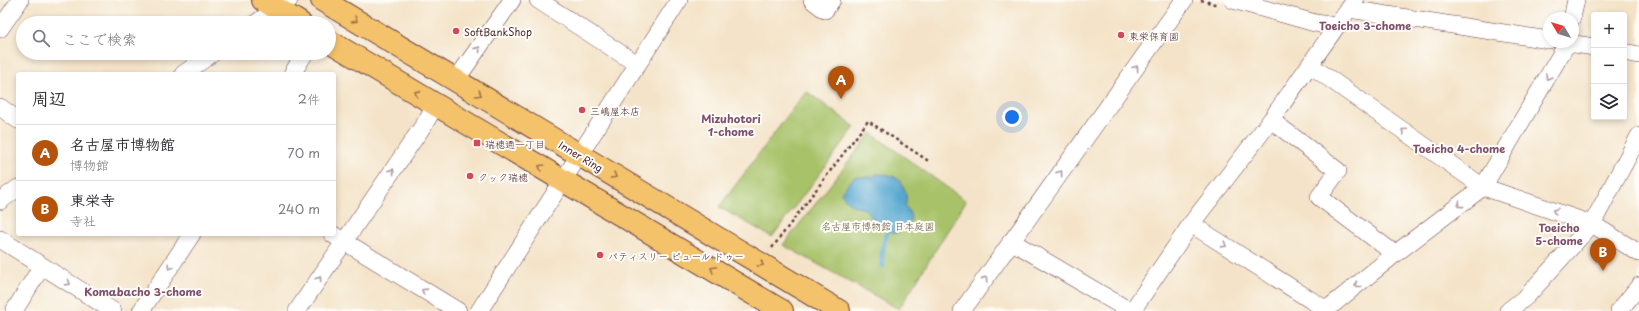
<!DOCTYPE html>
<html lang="ja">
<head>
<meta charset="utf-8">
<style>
	body { margin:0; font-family:"Playpen Sans","Klee One",sans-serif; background:#f7f7f7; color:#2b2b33 }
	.controls { position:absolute; right:12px; top:12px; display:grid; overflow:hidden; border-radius:4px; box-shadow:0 2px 6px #0003 }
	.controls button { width:36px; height:36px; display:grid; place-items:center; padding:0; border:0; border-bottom:1px solid #e1e1e2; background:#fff; color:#2b2b33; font:20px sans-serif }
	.compass { position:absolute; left:1543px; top:12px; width:36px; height:36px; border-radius:50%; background:#fff; box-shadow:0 2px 6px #0003; rotate:308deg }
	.you { position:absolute; left:1012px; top:117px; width:14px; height:14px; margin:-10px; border:3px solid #fff; border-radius:50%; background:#1a73e8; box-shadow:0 0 0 6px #1a73e833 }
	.badge { display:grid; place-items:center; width:26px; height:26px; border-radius:50%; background:#b45309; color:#fff; font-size:13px; font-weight:700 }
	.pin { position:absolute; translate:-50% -33px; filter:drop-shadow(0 1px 2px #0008) }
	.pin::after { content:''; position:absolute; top:21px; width:14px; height:12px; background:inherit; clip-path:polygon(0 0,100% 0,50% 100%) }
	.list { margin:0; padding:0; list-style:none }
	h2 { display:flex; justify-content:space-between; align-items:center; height:52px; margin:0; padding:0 16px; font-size:17px }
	h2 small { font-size:13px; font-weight:400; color:#7c7c81 }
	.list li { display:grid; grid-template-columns:26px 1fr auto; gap:12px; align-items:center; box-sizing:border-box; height:56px; padding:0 16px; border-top:1px solid #e1e1e2 }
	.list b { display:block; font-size:15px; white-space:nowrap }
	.list p { margin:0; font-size:13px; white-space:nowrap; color:#7c7c81 }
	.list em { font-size:13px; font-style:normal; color:#7c7c81 }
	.icon { flex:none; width:22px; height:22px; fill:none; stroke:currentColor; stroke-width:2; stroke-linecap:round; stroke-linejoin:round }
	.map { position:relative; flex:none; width:1639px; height:311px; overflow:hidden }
	.search { position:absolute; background:#fff; box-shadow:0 2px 6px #0003; left:16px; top:16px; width:320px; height:44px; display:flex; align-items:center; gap:10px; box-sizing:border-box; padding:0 14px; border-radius:22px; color:#7c7c81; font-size:15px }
	.panel { position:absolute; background:#fff; box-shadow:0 2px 6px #0003; left:16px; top:72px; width:320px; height:164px; border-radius:4px }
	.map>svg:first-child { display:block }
	.green { fill:#a7c269; stroke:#78704a }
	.water { fill:#56a7d0; stroke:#50637e }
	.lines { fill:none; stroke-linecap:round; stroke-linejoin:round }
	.stream { stroke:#56a7d0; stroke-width:5 }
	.minor-casing { stroke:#643c43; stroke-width:18 }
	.major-casing { stroke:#643c43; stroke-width:24 }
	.path { stroke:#643c43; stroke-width:2.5; stroke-dasharray:3 3; stroke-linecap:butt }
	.minor { stroke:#fff; stroke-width:17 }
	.major { stroke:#f4c26a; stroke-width:22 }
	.oneway { stroke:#9f704a }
	.oneway2 { stroke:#ae9aa0 }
	.poi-dot { fill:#d1495b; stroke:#fdfcf7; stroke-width:1.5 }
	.labels { text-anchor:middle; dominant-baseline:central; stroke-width:4; stroke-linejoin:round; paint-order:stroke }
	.poi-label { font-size:10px; fill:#4a1f2b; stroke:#fdfcf7; text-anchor:start }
	.street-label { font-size:10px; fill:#4a1f2b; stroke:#fdfcf7 }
	.park-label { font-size:10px; fill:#6b5841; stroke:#fdfcf7 }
	.neighbourhood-label { font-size:11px; font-weight:bold; fill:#7f506e; stroke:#fdfcf7 }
</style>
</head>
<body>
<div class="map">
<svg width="1639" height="311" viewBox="0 0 1639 311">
	<rect width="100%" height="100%" fill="#fdfcf7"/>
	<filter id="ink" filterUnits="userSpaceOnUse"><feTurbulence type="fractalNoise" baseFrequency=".025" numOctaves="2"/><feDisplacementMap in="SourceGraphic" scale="8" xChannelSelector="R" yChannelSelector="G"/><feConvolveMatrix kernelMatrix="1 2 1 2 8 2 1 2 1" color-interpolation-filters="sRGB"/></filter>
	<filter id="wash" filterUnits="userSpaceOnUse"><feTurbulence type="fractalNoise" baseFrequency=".012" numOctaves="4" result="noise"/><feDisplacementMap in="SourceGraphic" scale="16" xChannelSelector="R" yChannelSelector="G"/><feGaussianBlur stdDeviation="0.9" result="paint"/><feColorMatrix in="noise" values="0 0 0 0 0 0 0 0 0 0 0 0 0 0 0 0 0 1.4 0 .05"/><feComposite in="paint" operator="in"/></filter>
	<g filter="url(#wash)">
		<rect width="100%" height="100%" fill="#f4e3c8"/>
		<g class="green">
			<path d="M806 91 855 127 772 237 719 207Z"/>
			<path d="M871 133 966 201 899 309 783 245Z"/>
		</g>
		<path class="water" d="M876 174C883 174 889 174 895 177 904 182 909 198 905 206 917 221 909 224 896 234L879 226 865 209C853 207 847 203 841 193L854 177H873Z"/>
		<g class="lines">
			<path class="stream" d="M883 266C880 251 885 239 890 224"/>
		</g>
	</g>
	<g filter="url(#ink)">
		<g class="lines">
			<defs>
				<g id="minor">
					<path d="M538 0 637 64"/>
					<path d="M812 0 825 10 832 0"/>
					<path d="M1233 0 1315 23 1336 26"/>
					<path d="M1349 9 1549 40"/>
					<path d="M1572 18 1576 0"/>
					<path d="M256 23 289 0"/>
					<path d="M0 29 20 0"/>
					<path d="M1562 42 1594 47"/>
					<path d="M1624 52 1639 55"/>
					<path d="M1310 65 1483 187 1592 224 1639 253"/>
					<path d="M183 74 213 53"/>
					<path d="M292 74 305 53"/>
					<path d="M456 80 512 0"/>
					<path d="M0 107 18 120"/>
					<path d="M1271 120 1338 171 1319 197 1395 254"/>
					<path d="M0 201 18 188"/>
					<path d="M1191 224 1328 311"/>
					<path d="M332 234 458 311"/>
					<path d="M0 239 113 311"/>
					<path d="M1011 241 1130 311"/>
					<path d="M1326 310 1395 254 1483 187 1568 42"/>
					<path d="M14 311 42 266"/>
					<path d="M141 311 192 234"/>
					<path d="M297 311 425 123 436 104"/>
					<path d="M479 311 679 0"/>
					<path d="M962 311 1184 0"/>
					<path d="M1132 311 1191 224 1271 120 1355 0"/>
					<path d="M1508 311 1527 296 1592 224 1639 136"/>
					<path d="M1619 311 1639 286"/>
				</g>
				<g id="major">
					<path d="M263 0 300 23"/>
					<path d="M322 0 839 311"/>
					<path d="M329 41 782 311"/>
				</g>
			</defs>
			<use href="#minor" class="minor-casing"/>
			<use href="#major" class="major-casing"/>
			<g class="path">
				<path d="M1201 0 1218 5"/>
				<path d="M772 248 868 121 930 162"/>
			</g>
			<use href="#minor" class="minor"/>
			<use href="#major" class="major"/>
		</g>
		<defs><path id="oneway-chevron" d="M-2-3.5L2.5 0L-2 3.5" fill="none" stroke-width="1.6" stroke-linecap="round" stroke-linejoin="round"/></defs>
		<g class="oneway">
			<use href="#oneway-chevron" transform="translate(355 20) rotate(31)"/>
			<use href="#oneway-chevron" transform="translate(417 93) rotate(-149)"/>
			<use href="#oneway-chevron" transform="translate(479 94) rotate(31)"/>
			<use href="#oneway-chevron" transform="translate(541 167) rotate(-149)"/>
			<use href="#oneway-chevron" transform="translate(614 176) rotate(31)"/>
			<use href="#oneway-chevron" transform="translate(761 264) rotate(31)"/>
			<use href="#oneway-chevron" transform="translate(713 269) rotate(-149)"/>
		</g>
		<g class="oneway2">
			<use href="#oneway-chevron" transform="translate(478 49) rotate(-55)"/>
			<use href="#oneway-chevron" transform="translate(1136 68) rotate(-54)"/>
			<use href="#oneway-chevron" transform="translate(1548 77) rotate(120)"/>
			<use href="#oneway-chevron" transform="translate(1404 131) rotate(-145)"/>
			<use href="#oneway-chevron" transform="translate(392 171) rotate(-55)"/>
			<use href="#oneway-chevron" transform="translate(1060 173) rotate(-54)"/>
			<use href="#oneway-chevron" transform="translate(1460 205) rotate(143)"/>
			<use href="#oneway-chevron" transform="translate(1555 211) rotate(-161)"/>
			<use href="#oneway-chevron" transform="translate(1224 245) rotate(32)"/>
			<use href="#oneway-chevron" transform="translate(170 267) rotate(123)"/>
			<use href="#oneway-chevron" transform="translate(319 279) rotate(-56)"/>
			<use href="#oneway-chevron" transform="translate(985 279) rotate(-55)"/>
			<use href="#oneway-chevron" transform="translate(68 283) rotate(32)"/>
			<use href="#oneway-chevron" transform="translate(1357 285) rotate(141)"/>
			<use href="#oneway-chevron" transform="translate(424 291) rotate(-148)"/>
		</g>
	</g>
	<g class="poi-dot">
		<circle cx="456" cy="31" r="4"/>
		<circle cx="1121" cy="35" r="4"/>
		<circle cx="582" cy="110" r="4"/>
		<rect x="473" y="139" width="8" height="8" rx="2"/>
		<circle cx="470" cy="176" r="4"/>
		<circle cx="600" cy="255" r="4"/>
	</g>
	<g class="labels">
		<g class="poi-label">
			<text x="464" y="31">SoftBankShop</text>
			<text x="1129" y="35">東栄保育園</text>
			<text x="590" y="110">三嶋屋本店</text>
			<text x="485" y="143">瑞穂通一丁目</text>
			<text x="478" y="176">クック瑞穂</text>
			<text x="608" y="255">パティスリー ピュール ドゥー</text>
		</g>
		<g class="street-label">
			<text transform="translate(581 156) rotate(31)">Inner Ring</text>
		</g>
		<g class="park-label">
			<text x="878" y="225">名古屋市博物館 日本庭園</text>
		</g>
		<g class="neighbourhood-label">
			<text x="1365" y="25">Toeicho 3-chome</text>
			<text x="731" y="118">Mizuhotori<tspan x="731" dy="13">1-chome</tspan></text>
			<text x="1459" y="148">Toeicho 4-chome</text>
			<text x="1559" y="227">Toeicho<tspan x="1559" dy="13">5-chome</tspan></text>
			<text x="143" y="291">Komabacho 3-chome</text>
		</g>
	</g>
</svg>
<div class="controls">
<button>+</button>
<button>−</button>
<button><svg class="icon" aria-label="layers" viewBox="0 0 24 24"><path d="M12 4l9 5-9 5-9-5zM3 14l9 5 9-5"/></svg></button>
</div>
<svg class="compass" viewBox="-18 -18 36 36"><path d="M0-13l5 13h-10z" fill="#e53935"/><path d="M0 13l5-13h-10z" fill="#7c7c81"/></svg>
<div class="you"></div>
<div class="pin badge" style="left:841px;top:99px">A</div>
<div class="pin badge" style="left:1603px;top:271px">B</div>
<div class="search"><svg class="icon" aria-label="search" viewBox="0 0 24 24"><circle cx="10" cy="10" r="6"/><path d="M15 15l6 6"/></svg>ここで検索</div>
<section class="panel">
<h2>周辺<small>2件</small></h2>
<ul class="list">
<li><span class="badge">A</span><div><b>名古屋市博物館</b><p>博物館</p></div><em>70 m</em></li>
<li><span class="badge">B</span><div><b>東栄寺</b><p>寺社</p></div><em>240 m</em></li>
</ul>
</section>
</div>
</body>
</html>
